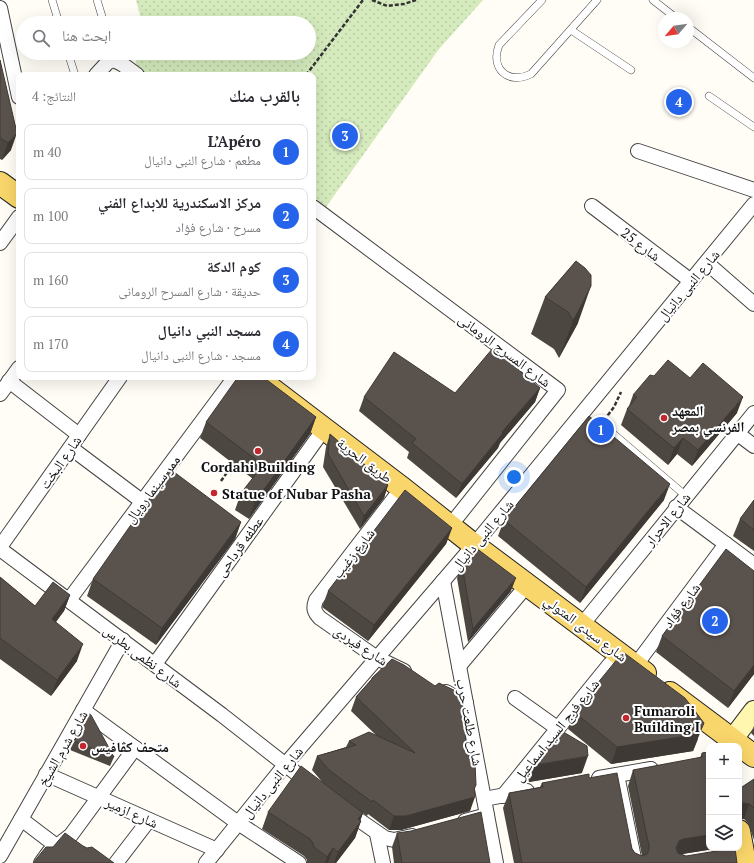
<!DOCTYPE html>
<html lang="ar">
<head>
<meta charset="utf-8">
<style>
	body { margin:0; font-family:"PT Serif","Noto Naskh Arabic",serif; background:#f2f2f3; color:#2b2b33; direction:rtl }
	.controls { position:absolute; right:12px; bottom:12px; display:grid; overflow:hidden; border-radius:8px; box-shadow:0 4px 16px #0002 }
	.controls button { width:36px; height:36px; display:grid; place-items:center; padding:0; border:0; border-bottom:1px solid #e1e1e2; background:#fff; color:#2b2b33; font:20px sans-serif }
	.compass { position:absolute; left:658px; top:12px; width:36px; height:36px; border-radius:50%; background:#fff; box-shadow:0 4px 16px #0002; rotate:241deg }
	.you { position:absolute; left:514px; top:477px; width:14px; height:14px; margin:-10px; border:3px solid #fff; border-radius:50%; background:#1a73e8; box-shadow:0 0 0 6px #1a73e833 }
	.badge { display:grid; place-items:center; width:26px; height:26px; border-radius:50%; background:#2563eb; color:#fff; font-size:13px; font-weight:700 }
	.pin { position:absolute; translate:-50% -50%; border:2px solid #fff; box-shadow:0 1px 4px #0006 }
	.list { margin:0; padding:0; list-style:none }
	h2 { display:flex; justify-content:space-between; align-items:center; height:52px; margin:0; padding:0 16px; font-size:17px }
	h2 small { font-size:13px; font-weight:400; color:#7c7c81 }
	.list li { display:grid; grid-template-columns:26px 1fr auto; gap:12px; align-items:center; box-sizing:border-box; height:56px; margin:0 8px 8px; padding:0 8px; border:1px solid #e1e1e2; border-radius:8px }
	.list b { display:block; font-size:15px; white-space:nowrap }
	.list p { margin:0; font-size:13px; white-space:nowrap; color:#7c7c81 }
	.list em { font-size:13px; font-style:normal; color:#7c7c81 }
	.icon { flex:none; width:22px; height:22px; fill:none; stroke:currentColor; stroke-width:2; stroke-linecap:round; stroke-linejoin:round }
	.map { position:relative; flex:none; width:754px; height:863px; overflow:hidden; direction:ltr }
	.search { position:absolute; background:#fff; box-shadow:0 4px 16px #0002; left:16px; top:16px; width:300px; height:44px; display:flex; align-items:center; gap:10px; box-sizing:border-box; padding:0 14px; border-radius:22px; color:#7c7c81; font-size:15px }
	.panel { position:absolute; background:#fff; box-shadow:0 4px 16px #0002; left:16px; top:72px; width:300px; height:308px; border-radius:8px; direction:rtl }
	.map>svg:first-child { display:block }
	.park { fill:url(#park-dots) }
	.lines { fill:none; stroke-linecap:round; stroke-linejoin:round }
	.lane-casing { stroke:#444; stroke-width:8 }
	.street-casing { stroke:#444; stroke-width:16 }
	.secondary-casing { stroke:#333; stroke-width:22 }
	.primary-casing { stroke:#222; stroke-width:24 }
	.path { stroke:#333; stroke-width:2.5; stroke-dasharray:4 2; stroke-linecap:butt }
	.lane { stroke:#fff; stroke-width:7 }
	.street { stroke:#fff; stroke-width:14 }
	.secondary { stroke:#fff6b0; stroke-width:20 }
	.primary { stroke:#f9d66b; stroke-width:22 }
	.wall { fill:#4d4742 }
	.shaded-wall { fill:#3f3936 }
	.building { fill:#5a524d; stroke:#3f3936 }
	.poi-dot { fill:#c4262e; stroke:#fff; stroke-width:1.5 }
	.labels { text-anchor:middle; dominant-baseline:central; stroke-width:4; stroke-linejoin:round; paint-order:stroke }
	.street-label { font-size:14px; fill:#111; stroke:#fff }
	.poi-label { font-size:14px; font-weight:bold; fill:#111; stroke:#fff; text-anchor:start }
</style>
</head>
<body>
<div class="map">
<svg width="754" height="863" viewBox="0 0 754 863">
	<defs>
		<pattern id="park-dots" width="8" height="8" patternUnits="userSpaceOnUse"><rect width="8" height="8" fill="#d5ebbd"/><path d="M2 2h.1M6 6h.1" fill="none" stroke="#b6c8a1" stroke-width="1.8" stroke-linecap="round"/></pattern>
	</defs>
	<rect width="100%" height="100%" fill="#fffdf5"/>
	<path class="park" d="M136 0H483L439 49 326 207 313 197V75H145L135 68 137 53H309V23H142Z"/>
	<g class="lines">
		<defs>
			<g id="lane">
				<path d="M52 0 59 23"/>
				<path d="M97 0 104 23"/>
				<path d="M542 0 499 45C490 69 508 85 531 74L597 0"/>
				<path d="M653 0 676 18"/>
				<path d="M688 27 754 78"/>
				<path d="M571 30 631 70"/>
				<path d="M68 53 75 75"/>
				<path d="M709 96 754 127"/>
				<path d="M610 431 686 496"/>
			</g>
			<g id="street">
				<path d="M0 8 19 97"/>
				<path d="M96 75 108 62 114 60 122 64 137 75"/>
				<path d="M638 151 754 190"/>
				<path d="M592 206 691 281"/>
				<path d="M313 207 558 390 450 526"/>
				<path d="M0 243 19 217"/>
				<path d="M707 263 754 304"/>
				<path d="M9 381 79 435"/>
				<path d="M0 394 19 368"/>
				<path d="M738 434 754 446"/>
				<path d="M71 448 143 502"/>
				<path d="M402 488 316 600C313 608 314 612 320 618L377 658 404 671"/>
				<path d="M676 507 754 565"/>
				<path d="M0 547 120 377"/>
				<path d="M0 549 222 715 310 784"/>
				<path d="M443 581 496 863"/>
				<path d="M69 600 235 377"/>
				<path d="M581 626 754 413"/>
				<path d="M155 664 324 429"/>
				<path d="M459 666 528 584"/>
				<path d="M635 666 726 544"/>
				<path d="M446 692 466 703"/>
				<path d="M515 698 557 728"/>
				<path d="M83 710 238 823 299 863"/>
				<path d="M46 774 217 850"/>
				<path d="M617 775 635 863"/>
				<path d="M599 778 651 769"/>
				<path d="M503 796 610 664"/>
				<path d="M484 799 527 791"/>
				<path d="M346 811 385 838 394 840 412 836"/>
				<path d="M21 819 79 863"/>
				<path d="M465 821 487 815"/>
				<path d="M377 834 383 863"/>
				<path d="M0 856 123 640"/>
				<path d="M41 863 49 852 71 835 135 748"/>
				<path d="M116 863 149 820"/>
				<path d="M206 863 285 765 474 545 754 204"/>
			</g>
			<path id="secondary" d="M732 740 754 711"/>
			<g id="primary">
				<path d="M0 183 19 197"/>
				<path d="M256 377 402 488 474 545 645 673"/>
				<path d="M670 693 754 756"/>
				<path d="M739 831 745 863"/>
			</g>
		</defs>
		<use href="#lane" class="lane-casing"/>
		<use href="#street" class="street-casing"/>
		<use href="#secondary" class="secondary-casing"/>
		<use href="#primary" class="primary-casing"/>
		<g class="path">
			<path d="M372 0 387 6 404 4 416 0"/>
			<path d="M306 75 363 0"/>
			<path d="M606 421 608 415 614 407 621 392"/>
			<path d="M221 481 233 464"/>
		</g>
		<use href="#lane" class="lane"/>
		<use href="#street" class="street"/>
		<use href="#secondary" class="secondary"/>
		<use href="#primary" class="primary"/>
	</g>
	<g class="wall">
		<path d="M0 60 11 150 2 160 0 159Z"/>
		<path d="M576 261 578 323 559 358 554 349 531 334 545 297Z"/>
		<path d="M654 376 690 378 737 413 692 466 677 454 668 465 621 425 627 409 629 406 633 395Z"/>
		<path d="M540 388 535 402 500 443 498 448 456 498 407 458 409 452 359 411 364 397 455 393Z"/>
		<path d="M316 417 310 434 249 519 235 510 241 493 253 479 200 438 206 422Z"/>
		<path d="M330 434 388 485 384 498 360 529 323 467 326 447Z"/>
		<path d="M664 500 580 603 498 536 504 520Z"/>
		<path d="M754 500V551L733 536 740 519Z"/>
		<path d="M241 522 235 539 156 645 87 596 93 579Z"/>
		<path d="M452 528 446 544 368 641 322 607 328 591Z"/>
		<path d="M462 565 511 591 468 642 457 578Z"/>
		<path d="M754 571V674L728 708 656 652 662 636Z"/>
		<path d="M0 577 35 606 70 595 64 611 55 622 77 661 51 696 0 659Z"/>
		<path d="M372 678 464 724 474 791 470 811 401 830H389L368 814 367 816 363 813 360 821H361L355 838 336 863H307V860L304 856 262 829 268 812 324 784 312 770 317 756 346 747 349 741 377 736 351 711 356 697 370 681Z"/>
		<path d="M574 712 698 739 693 751 611 764 568 729Z"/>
		<path d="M754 726V736L751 733Z"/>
		<path d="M74 741 114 757 110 766 70 750Z"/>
		<path d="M709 752V848H720L681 854 686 856 737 863H514L503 808 509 793 540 787 542 783 589 778 635 853 642 856 628 786 633 770 700 758 702 753Z"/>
		<path d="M534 762 582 773 529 782 528 779Z"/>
		<path d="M754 779V840L748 823 744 819H739V789Z"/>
		<path d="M397 833 490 863H394L392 847Z"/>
	</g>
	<g class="shaded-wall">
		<path d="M17 133 11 150 2 160 8 143Z"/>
		<path d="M591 286 578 323 559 358 573 321Z"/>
		<path d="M540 388 535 402 500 443 498 448 456 498 462 484 502 432Z"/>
		<path d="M743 397 737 413 692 466 698 450Z"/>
		<path d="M316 417 310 434 249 519 255 502Z"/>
		<path d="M683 438 677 454 668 465 674 448Z"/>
		<path d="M670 484 664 500 580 603 586 587Z"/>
		<path d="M388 485 384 498 360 529 364 516Z"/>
		<path d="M241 522 235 539 156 645 162 628Z"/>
		<path d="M452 528 446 544 368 641 374 625Z"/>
		<path d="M516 578 511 591 468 642 473 629Z"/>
		<path d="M70 595 64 611 46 636 52 619Z"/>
		<path d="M83 644 77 661 51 696 57 680Z"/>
		<path d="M754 665V674L728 708 734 691Z"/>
		<path d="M704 723 693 751 611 764 617 747Z"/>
		<path d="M588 756 582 773 529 782 535 765Z"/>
		<path d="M476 785 471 798 475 797 470 811 401 830H389L394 816 474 789Z"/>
		<path d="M743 803 749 804 744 819H739V805Z"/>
		<path d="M363 813 359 824 361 821 355 838 336 863H334L338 852 358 819Z"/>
		<path d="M709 835V848H720L677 855 673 857 679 841 683 839Z"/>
		<path d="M333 848 328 863H325L327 857Z"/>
	</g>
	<g class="building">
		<path d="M0 60 17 133 8 143 0 138Z"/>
		<path d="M576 261 585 268 591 275V286L573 321 568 312 545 297Z"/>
		<path d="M493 348 540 388 502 432 503 433 462 484 412 443 416 439 364 397 394 352 455 393Z"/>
		<path d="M668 360 690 378 703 363 743 397 698 450 683 438 674 448 627 409 637 397 633 395 650 375 654 376Z"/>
		<path d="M238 377H263L316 417 255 502 241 493 263 465 206 422Z"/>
		<path d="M589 416 670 484 586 587 504 520Z"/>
		<path d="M330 434 388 485 364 516 328 454Z"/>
		<path d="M170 469 241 522 162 628 93 579Z"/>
		<path d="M405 490 452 528 374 625 328 591Z"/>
		<path d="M754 500V530L740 519Z"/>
		<path d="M476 548 516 578 473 629 462 565Z"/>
		<path d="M726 549 754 571V665L734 691 662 636Z"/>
		<path d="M0 577 35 606 53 582 70 595 52 619 83 644 57 680 0 638Z"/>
		<path d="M623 652 685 698 704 723 699 734 617 747 574 712Z"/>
		<path d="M392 659 404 665 435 686 439 683 462 694 464 724 467 748 473 756 475 763 476 785 474 789 475 797 406 816H394L373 800 372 802 329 770 317 756 356 745 349 741 369 732 415 753 356 697 372 679V678Z"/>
		<path d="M89 714 91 715 114 757 74 741Z"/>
		<path d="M560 730 587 746 588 756 535 765 534 762Z"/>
		<path d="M709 752V835L683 839 679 841 676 848 678 853 686 856 735 848 737 863H522L509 793 543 787 542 783 589 774V778L617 773 632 849 635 853 642 856 647 854 649 850V846L633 770 702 757V753Z"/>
		<path d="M301 766 363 813 358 819 361 821 338 852 333 848 327 857 314 847 313 843 310 839 268 812Z"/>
		<path d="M754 779V808L749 804 743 803 739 805V789Z"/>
		<path d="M481 812 490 863H402L397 833 411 831Z"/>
		<path d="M65 833 83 846 87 848 92 847 114 863H33L46 847H53Z"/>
	</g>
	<g class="poi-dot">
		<circle cx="664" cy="418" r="4"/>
		<circle cx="258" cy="451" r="4"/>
		<circle cx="214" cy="493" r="4"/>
		<circle cx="626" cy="718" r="4"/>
		<circle cx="83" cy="746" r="4"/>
	</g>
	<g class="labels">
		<g class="street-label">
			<text transform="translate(641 244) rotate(37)">شارع 25</text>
			<text transform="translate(688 285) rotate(-50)">شارع النبى دانيال</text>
			<text transform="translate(505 350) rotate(37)">شارع المسرح الرومانى</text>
			<text transform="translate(365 460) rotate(37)">طريق الحرية</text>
			<text transform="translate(60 462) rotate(-55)">شارع البخت</text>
			<text transform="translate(152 489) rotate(-53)">ممر سينما رويال</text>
			<text transform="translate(667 519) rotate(-51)">شارع الاحرار</text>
			<text transform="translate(482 535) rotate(-50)">شارع النبى دانيال</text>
			<text transform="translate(239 546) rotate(-54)">عطفه قرداحى</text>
			<text transform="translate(353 553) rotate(-52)">شارع زغيب</text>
			<text transform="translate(681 605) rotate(-53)">شارع فؤاد</text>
			<text transform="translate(586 628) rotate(37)">شارع سيدى المتولي</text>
			<text transform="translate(361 645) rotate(33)">شارع فيردى</text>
			<text transform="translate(143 656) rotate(37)">شارع نظمى بطرس</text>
			<text transform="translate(470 722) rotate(79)">شارع طلعت حرب</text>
			<text transform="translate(556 730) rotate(-51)">شارع فرج السيد اسماعيل</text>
			<text transform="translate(62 748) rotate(-60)">شارع شرم الشيخ</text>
			<text transform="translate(272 782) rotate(-51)">شارع النبى دانيال</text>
			<text transform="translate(132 812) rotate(24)">شارع ازمير</text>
		</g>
		<g class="poi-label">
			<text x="672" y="410">المعهد<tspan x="672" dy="16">الفرنسي بمصر</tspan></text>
			<text x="258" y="466" text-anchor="middle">Cordahi Building</text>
			<text x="222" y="493">Statue of Nubar Pasha</text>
			<text x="634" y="710">Fumaroli<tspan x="634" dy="16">Building I</tspan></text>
			<text x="91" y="746">متحف كڤافيس</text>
		</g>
	</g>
</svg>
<div class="controls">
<button>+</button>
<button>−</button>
<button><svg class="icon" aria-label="layers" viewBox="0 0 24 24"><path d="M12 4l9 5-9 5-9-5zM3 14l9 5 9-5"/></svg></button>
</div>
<svg class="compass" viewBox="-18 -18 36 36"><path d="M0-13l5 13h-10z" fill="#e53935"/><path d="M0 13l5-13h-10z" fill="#7c7c81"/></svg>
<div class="you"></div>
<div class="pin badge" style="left:601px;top:430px">1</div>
<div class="pin badge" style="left:715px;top:621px">2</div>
<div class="pin badge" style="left:345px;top:136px">3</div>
<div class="pin badge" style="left:679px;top:102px">4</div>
<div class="search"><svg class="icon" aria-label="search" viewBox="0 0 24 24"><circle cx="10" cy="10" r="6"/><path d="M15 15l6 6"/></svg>ابحث هنا</div>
<section class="panel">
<h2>بالقرب منك<small>النتائج: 4</small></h2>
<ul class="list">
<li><span class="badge">1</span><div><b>L’Apéro</b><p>مطعم · شارع النبى دانيال</p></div><em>40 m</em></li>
<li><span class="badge">2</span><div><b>مركز الاسكندرية للابداع الفني</b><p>مسرح · شارع فؤاد</p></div><em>100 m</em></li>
<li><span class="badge">3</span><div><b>كوم الدكة</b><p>حديقة · شارع المسرح الرومانى</p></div><em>160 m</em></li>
<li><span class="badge">4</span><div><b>مسجد النبي دانيال</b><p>مسجد · شارع النبى دانيال</p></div><em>170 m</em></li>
</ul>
</section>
</div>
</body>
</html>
